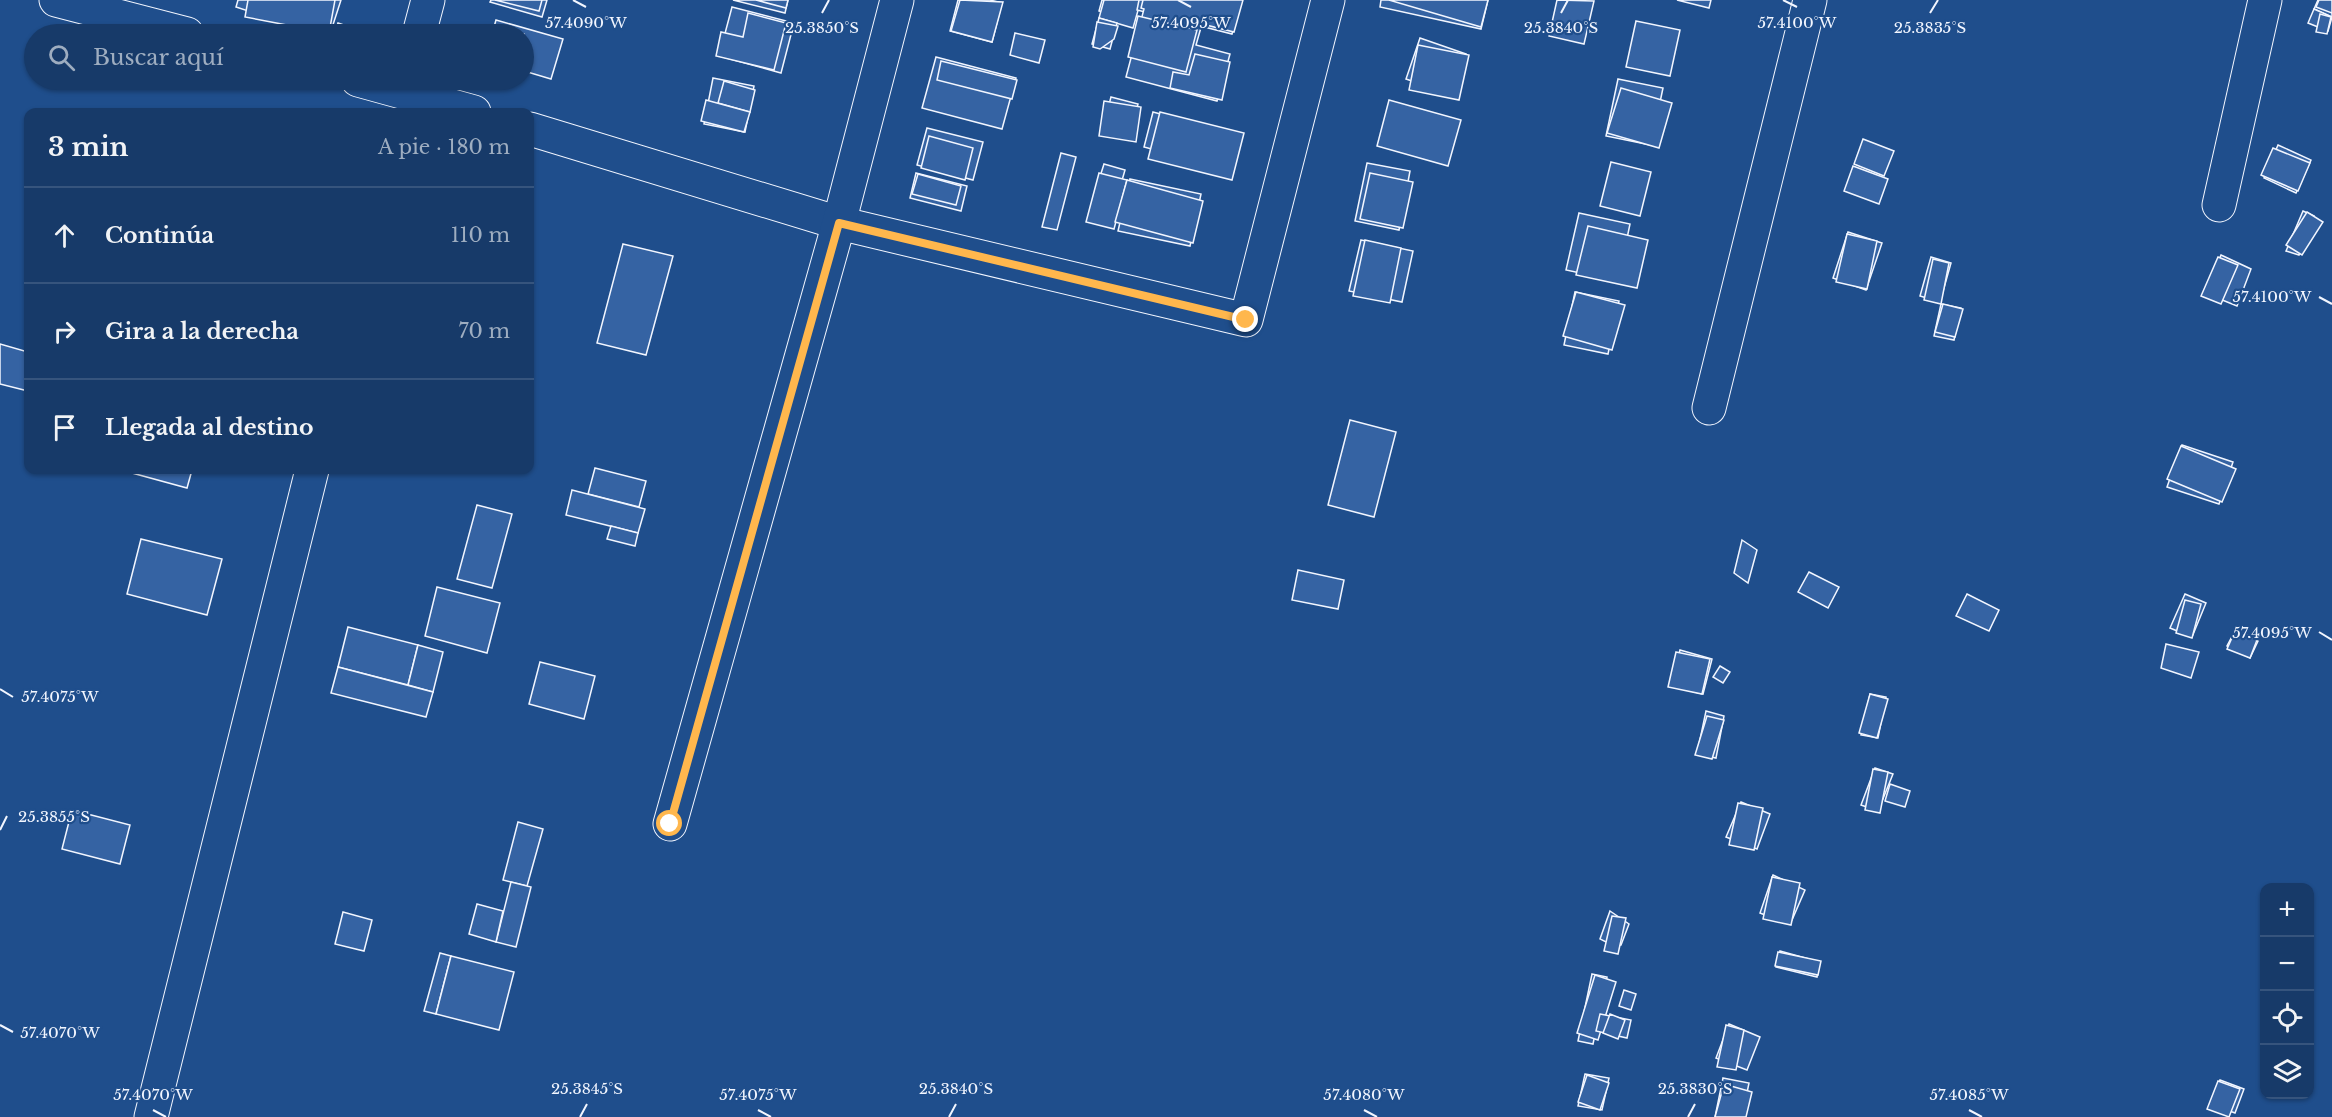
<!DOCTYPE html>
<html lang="es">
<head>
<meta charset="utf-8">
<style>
	body { margin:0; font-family:"Libre Baskerville",serif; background:#244571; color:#f1f3f6 }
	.controls { position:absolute; right:18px; bottom:18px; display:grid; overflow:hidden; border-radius:12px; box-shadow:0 2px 4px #0004 }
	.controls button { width:54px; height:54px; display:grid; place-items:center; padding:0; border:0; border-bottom:2px solid #36547d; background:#173a69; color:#f1f3f6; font:30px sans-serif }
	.stop { position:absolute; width:18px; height:18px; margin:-14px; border:4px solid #ffb74d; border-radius:50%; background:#fff }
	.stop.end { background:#ffb74d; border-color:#fff; box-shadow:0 2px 6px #0008 }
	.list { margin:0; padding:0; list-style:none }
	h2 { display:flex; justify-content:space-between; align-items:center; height:78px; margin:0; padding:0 24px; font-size:26px }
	h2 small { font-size:20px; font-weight:400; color:#9eadc0 }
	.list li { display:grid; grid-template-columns:39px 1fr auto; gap:18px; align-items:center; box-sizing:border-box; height:96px; padding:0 24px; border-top:2px solid #36547d }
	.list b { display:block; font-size:22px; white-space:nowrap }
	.list em { font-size:20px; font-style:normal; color:#9eadc0 }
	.icon { flex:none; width:33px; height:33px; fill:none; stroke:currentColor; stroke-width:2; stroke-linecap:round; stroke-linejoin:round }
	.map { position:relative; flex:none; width:2332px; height:1117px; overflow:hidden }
	.search { position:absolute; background:#173a69; box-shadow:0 2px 4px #0004; left:24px; top:24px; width:510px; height:66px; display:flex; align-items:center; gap:15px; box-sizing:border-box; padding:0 21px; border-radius:33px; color:#9eadc0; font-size:22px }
	.panel { position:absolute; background:#173a69; box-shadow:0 2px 4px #0004; left:24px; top:108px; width:510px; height:366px; border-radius:12px }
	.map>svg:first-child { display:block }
	.building { fill:#3563a3; stroke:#f2f6ff; stroke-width:1.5 }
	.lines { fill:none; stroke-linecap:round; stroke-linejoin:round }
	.minor-casing { stroke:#f2f6ff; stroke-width:35 }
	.minor { stroke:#1f4e8c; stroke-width:33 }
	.route { stroke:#ffb74d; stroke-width:8 }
	.ticks { fill:none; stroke:#f2f6ff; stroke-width:2 }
	.ticks-label { font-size:15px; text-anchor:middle; fill:#f2f6ff; stroke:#1f4e8c; stroke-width:4.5; stroke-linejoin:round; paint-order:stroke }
</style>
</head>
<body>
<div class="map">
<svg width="2332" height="1117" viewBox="0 0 2332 1117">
	<rect width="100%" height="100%" fill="#1f4e8c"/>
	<g class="building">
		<path d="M238 0H341L330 34H320L236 7Z"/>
		<path d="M248 0H335L329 33 245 17Z"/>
		<path d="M491 0H547L542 17 490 2Z"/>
		<path d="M495 0H542L539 11Z"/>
		<path d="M733 0H788L785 13Z"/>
		<path d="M756 0H788L786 8Z"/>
		<path d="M958 0H990L1002 3 992 42 950 31Z"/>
		<path d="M960 0 1003 2 992 42 951 31Z"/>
		<path d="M1102 0H1135L1129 20 1099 11Z"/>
		<path d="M1104 0H1141L1133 28 1099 18Z"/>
		<path d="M1139 0H1241L1232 34 1137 10Z"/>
		<path d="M1143 0H1243L1234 32 1202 24 1196 45 1230 54 1217 101 1126 77 1144 9 1141 8Z"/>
		<path d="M1381 0H1488L1481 29 1380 7Z"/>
		<path d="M1389 0H1488L1481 27Z"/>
		<path d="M1557 0 1594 1 1584 44 1549 36Z"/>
		<path d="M1677 0H1711L1709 8Z"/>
		<path d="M2318 0H2332V17L2314 9Z"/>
		<path d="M2319 0H2332V13L2316 7Z"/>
		<path d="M732 7 794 23 781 73 719 56Z"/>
		<path d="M2314 9 2332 17 2328 31 2308 23Z"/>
		<path d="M748 13 786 23 774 70 716 56 721 32 743 37Z"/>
		<path d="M2320 14 2331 17 2327 34 2316 32Z"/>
		<path d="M1138 16 1197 30 1186 72 1128 57Z"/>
		<path d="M1099 18 1117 23 1110 49 1092 44Z"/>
		<path d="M496 20 563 39 551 79 524 71V34H492Z"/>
		<path d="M1636 21 1680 30 1670 76 1626 67Z"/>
		<path d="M1097 22 1118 26 1114 39 1100 49 1093 47Z"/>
		<path d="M338 23 358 30 356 34H334Z"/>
		<path d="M1015 33 1045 40 1039 63 1010 55Z"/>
		<path d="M1420 38 1466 54 1452 95 1406 79Z"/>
		<path d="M1418 45 1469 55 1459 100 1409 90Z"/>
		<path d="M1195 54 1230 62 1222 100 1170 88 1173 72 1189 75Z"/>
		<path d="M936 57 1016 78 1002 129 922 108Z"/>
		<path d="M941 61 1017 80 1012 99 937 80Z"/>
		<path d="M713 78 754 86 745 132 704 124Z"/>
		<path d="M1618 79 1663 88 1651 145 1606 136Z"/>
		<path d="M724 81 755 90 750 112 718 103Z"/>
		<path d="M1621 88 1672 103 1659 148 1607 133Z"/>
		<path d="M1111 97 1138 104 1129 138 1102 131Z"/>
		<path d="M706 100 750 112 744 132 701 121Z"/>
		<path d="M1389 100 1461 120 1448 166 1377 146Z"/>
		<path d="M1104 101 1141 107 1136 142 1099 136Z"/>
		<path d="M1153 112 1217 129 1208 164 1144 147Z"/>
		<path d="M1160 112 1244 133 1232 180 1148 159Z"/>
		<path d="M927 128 983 142 973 180 917 165Z"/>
		<path d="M929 136 973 148 965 180 921 168Z"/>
		<path d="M1863 139 1894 151 1884 176 1854 164Z"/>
		<path d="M2278 145 2311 160 2296 193 2264 178Z"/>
		<path d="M2273 148 2310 163 2298 191 2261 175Z"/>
		<path d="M1061 153 1076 157 1057 230 1042 227Z"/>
		<path d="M1611 162 1651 172 1640 216 1600 206Z"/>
		<path d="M1367 163 1410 171 1399 230 1355 221Z"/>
		<path d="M1104 164 1125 170 1114 208 1092 202Z"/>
		<path d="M1853 166 1888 179 1879 204 1844 191Z"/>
		<path d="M916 173 967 186 961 211 910 198Z"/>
		<path d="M1099 173 1127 180 1114 229 1086 222Z"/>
		<path d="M1370 173 1413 182 1403 228 1360 219Z"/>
		<path d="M918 174 961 186 956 205 912 194Z"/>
		<path d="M1130 179 1201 194 1190 246 1118 231Z"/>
		<path d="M1127 180 1203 201 1193 243 1115 222Z"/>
		<path d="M2303 211 2314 216 2299 255 2286 251Z"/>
		<path d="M2307 212 2323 222 2302 255 2286 245Z"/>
		<path d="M1579 213 1630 224 1618 281 1566 270Z"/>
		<path d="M1588 226 1648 240 1637 288 1576 275Z"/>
		<path d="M1848 232 1882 243 1866 290 1833 278Z"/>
		<path d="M1847 234 1877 241 1867 289 1836 282Z"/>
		<path d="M1361 240 1413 251 1402 302 1349 291Z"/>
		<path d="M1365 240 1401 248 1390 303 1353 296Z"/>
		<path d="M623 244 673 256 646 355 597 343Z"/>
		<path d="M2221 255 2251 269 2237 306 2205 293Z"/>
		<path d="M1931 257 1951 263 1940 302 1920 296Z"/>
		<path d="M2218 257 2238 265 2221 304 2201 296Z"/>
		<path d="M1933 259 1949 263 1941 304 1924 300Z"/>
		<path d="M1575 292 1619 301 1608 354 1564 345Z"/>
		<path d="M1576 292 1625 305 1612 350 1563 336Z"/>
		<path d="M1941 304 1961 308 1954 340 1934 336Z"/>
		<path d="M1943 304 1963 309 1955 337 1935 332Z"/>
		<path d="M0 344 28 352V391L0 384Z"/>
		<path d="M1350 420 1396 432 1374 517 1328 505Z"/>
		<path d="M2182 445 2233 462 2219 504 2167 487Z"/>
		<path d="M2181 446 2236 469 2222 502 2167 479Z"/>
		<path d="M595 468 646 481 639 507 588 494Z"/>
		<path d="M121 470H192L187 488Z"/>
		<path d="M572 490 645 509 638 533 566 515Z"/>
		<path d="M477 505 512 514 492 588 457 579Z"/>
		<path d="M611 526 638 533 635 546 607 539Z"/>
		<path d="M141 539 222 559 207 615 127 594Z"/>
		<path d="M1742 540 1757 550 1748 583 1734 573Z"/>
		<path d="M1298 570 1344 580 1338 609 1292 600Z"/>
		<path d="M1809 572 1839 587 1828 608 1798 592Z"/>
		<path d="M437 587 500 603 487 653 425 636Z"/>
		<path d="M1967 594 1999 610 1989 631 1956 616Z"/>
		<path d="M2185 594 2206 603 2192 637 2170 628Z"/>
		<path d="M2185 600 2201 604 2192 638 2176 633Z"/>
		<path d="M348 627 418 645 408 685 338 667Z"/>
		<path d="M2236 629 2258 641 2250 658 2227 646Z"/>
		<path d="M2235 631 2257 640 2250 658 2227 649Z"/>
		<path d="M2166 644 2199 652 2191 678 2161 668Z"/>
		<path d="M418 645 443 652 433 692 408 685Z"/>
		<path d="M1680 650 1712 659 1703 694 1671 686Z"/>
		<path d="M1676 652 1710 659 1702 694 1668 687Z"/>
		<path d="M540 662 595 676 584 719 529 704Z"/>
		<path d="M1720 666 1730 672 1723 683 1713 677Z"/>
		<path d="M338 667 433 692 426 717 331 693Z"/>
		<path d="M1870 694 1886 697 1878 738 1861 735Z"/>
		<path d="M1870 694 1888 699 1877 738 1859 733Z"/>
		<path d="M1706 711 1724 716 1716 758 1697 754Z"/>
		<path d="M1707 716 1724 720 1712 759 1695 755Z"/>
		<path d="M1875 768 1893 774 1878 811 1861 805Z"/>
		<path d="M1873 769 1888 772 1880 813 1865 810Z"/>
		<path d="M1890 784 1910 791 1905 807 1885 801Z"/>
		<path d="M1741 802 1770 814 1757 849 1726 837Z"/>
		<path d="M1738 803 1763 808 1754 850 1729 845Z"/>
		<path d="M72 810 130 825 120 864 62 849Z"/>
		<path d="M518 822 543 829 527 886 503 880Z"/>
		<path d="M1773 875 1805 890 1792 920 1775 919 1760 913Z"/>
		<path d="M1772 877 1800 883 1791 925 1763 919Z"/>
		<path d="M511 882 531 887 516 947 496 942Z"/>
		<path d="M477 904 503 911 496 942 469 934Z"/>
		<path d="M1610 911 1629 924 1621 945H1612L1600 939Z"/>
		<path d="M343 912 372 920 364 951 335 944Z"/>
		<path d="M1612 916 1626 918 1618 954 1604 951Z"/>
		<path d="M1780 951 1820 962 1817 977 1776 967Z"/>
		<path d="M1778 952 1821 961 1818 975 1775 966Z"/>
		<path d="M440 953 451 956 436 1014 424 1011Z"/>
		<path d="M451 956 514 972 499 1030 436 1014Z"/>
		<path d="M1592 974 1607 977 1593 1044 1578 1041Z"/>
		<path d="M1595 975 1616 982 1598 1040 1577 1033Z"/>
		<path d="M1624 990 1636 994 1631 1010 1619 1006Z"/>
		<path d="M1600 1014 1631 1020 1627 1038 1596 1031Z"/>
		<path d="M1610 1014 1625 1020 1618 1039 1603 1033Z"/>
		<path d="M1729 1024 1760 1037 1747 1070 1716 1058Z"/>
		<path d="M1726 1025 1744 1030 1736 1070 1717 1067Z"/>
		<path d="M1585 1074 1609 1078 1602 1110 1578 1106Z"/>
		<path d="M1587 1075 1609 1083 1600 1110 1578 1102Z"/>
		<path d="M1723 1078 1749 1083 1742 1117H1715Z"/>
		<path d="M2220 1080 2244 1089 2235 1113 2211 1104Z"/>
		<path d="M2218 1081 2240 1089 2229 1117 2207 1109Z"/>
		<path d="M1724 1084 1752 1092 1746 1117H1715Z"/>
	</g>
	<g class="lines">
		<defs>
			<g id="minor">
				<path d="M56 0 187 34"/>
				<path d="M419 34 428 0"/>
				<path d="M358 80 474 112"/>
				<path d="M530 129 839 223 1246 320 1328 0"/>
				<path d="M2219 205 2265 0"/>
				<path d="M1709 408 1810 0"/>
				<path d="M670 824 839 223 897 0"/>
				<path d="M151 1117 312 470"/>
			</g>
		</defs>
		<use href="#minor" class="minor-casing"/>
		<use href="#minor" class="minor"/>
	</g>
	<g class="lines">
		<path class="route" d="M670 824 839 223 1246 320"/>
	</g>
	<path class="ticks" d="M573 0 586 7M1178 0 1191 7M1783 0 1797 7M822 13 829 0M1561 13 1568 0M1930 13 1938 0M2319 297 2332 304M2319 632 2332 640M0 689 13 697M0 830 7 816M0 1025 13 1032M153 1110 166 1117M758 1110 771 1117M1364 1110 1377 1117M1969 1110 1982 1117M580 1117 587 1104M949 1117 956 1104M1688 1117 1695 1104"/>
	<g class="ticks-label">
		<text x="586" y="28">57.4090°W</text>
		<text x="1191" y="28">57.4095°W</text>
		<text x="1797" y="28">57.4100°W</text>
		<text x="822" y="33">25.3850°S</text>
		<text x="1561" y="33">25.3840°S</text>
		<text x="1930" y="33">25.3835°S</text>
		<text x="2272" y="302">57.4100°W</text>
		<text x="2272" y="638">57.4095°W</text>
		<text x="60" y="702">57.4075°W</text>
		<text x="54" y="822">25.3855°S</text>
		<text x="60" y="1038">57.4070°W</text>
		<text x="587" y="1094">25.3845°S</text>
		<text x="956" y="1094">25.3840°S</text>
		<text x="1695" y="1094">25.3830°S</text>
		<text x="153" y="1100">57.4070°W</text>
		<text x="758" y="1100">57.4075°W</text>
		<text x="1364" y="1100">57.4080°W</text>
		<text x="1969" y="1100">57.4085°W</text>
	</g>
</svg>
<div class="controls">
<button>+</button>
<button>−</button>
<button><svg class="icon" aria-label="locate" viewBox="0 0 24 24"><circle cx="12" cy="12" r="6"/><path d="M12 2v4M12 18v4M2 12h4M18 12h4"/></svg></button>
<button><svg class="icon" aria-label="layers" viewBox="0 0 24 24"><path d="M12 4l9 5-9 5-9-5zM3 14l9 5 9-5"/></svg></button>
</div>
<div class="stop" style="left:670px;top:824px"></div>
<div class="stop end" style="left:1246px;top:320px"></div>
<div class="search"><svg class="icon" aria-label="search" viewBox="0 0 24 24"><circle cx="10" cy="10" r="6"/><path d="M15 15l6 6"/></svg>Buscar aquí</div>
<section class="panel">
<h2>3 min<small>A pie · 180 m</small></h2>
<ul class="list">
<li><svg class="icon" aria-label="ahead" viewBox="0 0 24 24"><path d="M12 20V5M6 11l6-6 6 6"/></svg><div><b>Continúa</b></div><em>110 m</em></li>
<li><svg class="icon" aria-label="right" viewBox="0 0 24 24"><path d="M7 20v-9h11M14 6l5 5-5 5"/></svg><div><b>Gira a la derecha</b></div><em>70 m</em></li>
<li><svg class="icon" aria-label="arrive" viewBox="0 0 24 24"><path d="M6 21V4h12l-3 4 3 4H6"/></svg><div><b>Llegada al destino</b></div></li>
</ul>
</section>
</div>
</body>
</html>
